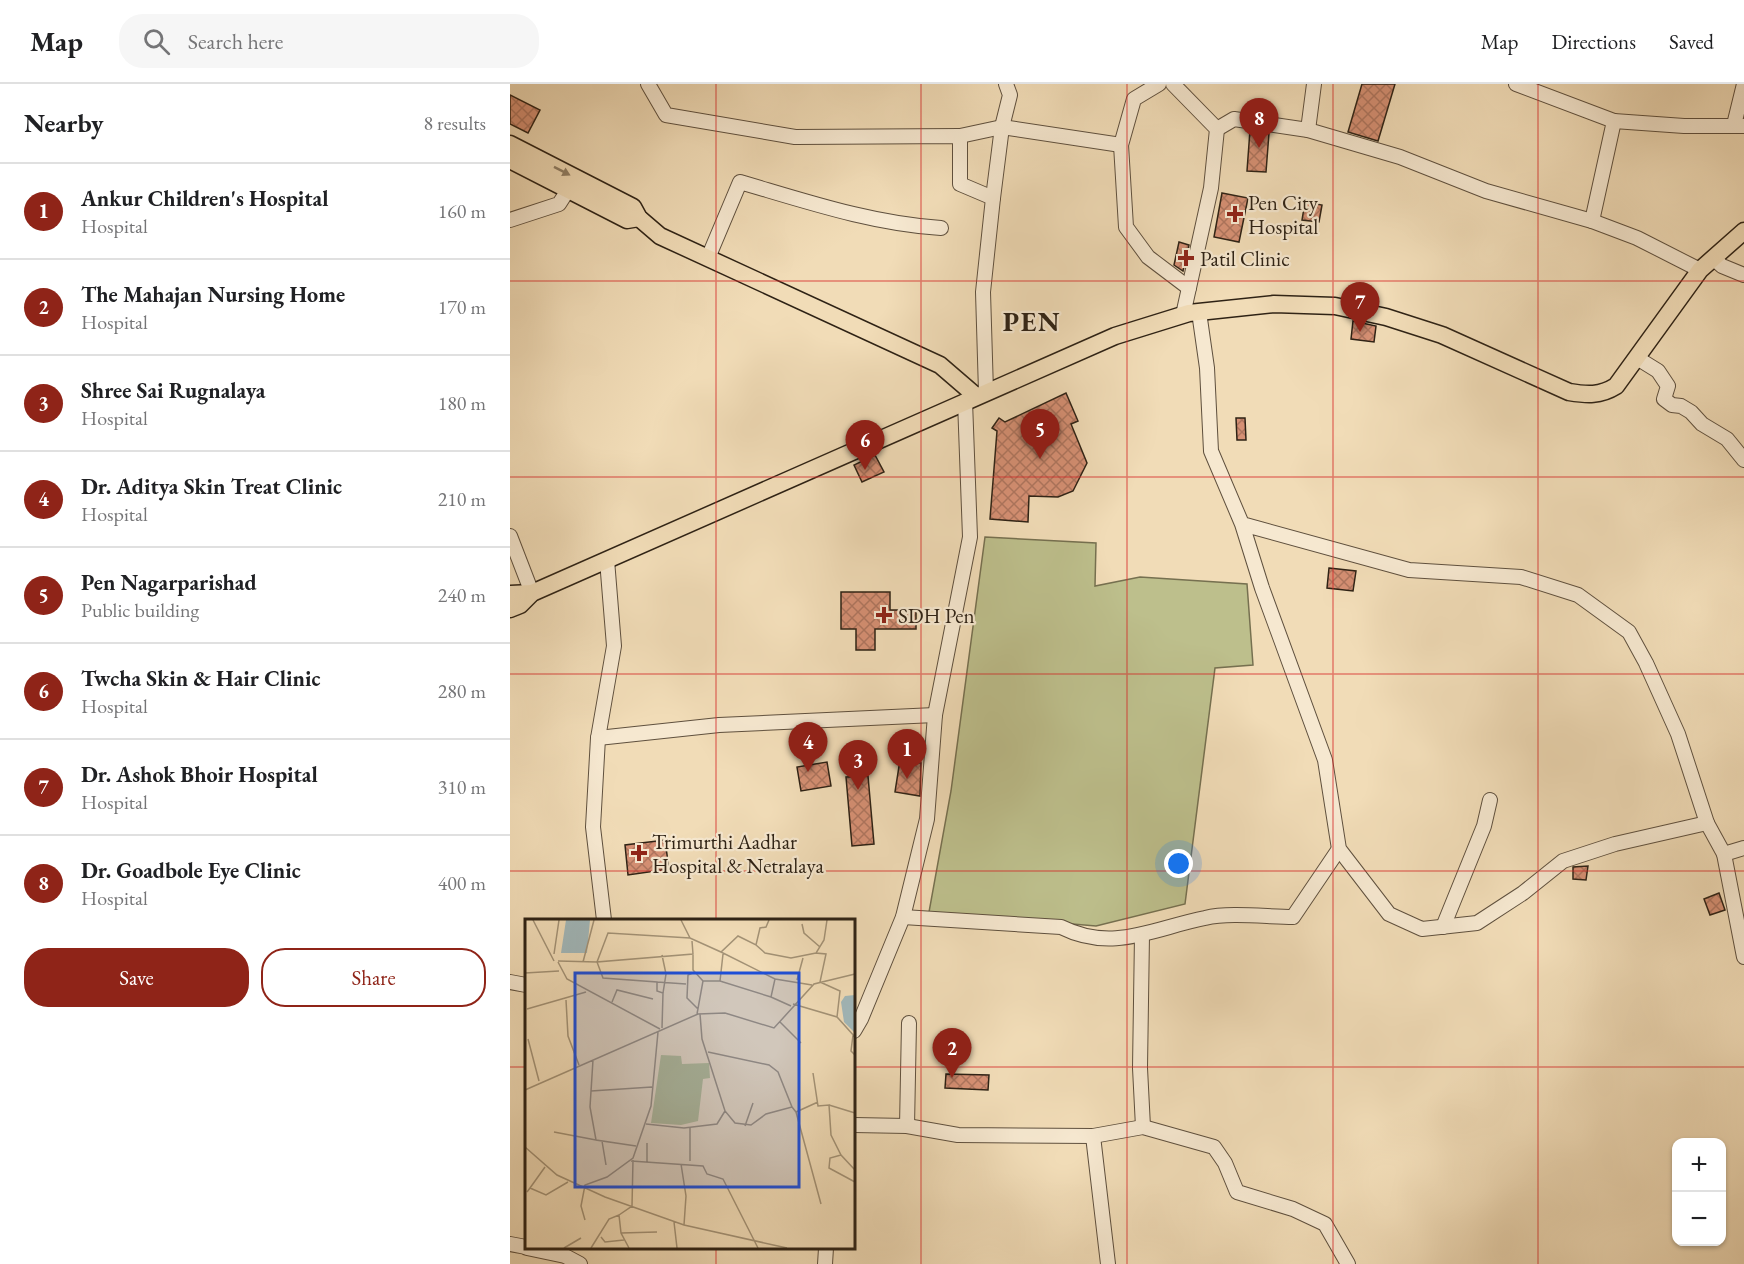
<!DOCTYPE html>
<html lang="en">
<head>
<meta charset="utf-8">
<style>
	body { margin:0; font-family:"EB Garamond",serif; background:#f6f6f6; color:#202124 }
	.controls { position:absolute; right:18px; bottom:18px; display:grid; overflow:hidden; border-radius:12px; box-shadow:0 2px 4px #0004 }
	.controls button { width:54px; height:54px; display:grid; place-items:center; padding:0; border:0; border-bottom:2px solid #e0e0e0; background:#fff; color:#202124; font:30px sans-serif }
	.you { position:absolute; left:669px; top:780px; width:21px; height:21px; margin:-15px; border:4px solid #fff; border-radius:50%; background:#1a73e8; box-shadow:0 0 0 9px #1a73e833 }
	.badge { display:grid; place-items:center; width:39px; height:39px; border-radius:50%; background:#8f2418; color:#fff; font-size:20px; font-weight:700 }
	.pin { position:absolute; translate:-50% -50px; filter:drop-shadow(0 2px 3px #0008) }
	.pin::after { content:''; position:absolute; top:32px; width:21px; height:18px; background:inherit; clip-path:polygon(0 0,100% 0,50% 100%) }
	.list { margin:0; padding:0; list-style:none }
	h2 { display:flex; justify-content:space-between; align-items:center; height:78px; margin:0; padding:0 24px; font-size:26px }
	h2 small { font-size:20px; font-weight:400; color:#757577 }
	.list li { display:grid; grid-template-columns:39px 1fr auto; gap:18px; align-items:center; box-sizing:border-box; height:96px; padding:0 24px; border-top:2px solid #e0e0e0 }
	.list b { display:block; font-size:22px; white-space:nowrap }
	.list p { margin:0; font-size:20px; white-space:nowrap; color:#757577 }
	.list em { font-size:20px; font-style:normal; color:#757577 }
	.actions { display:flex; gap:12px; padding:18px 24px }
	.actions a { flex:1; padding:14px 0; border:2px solid #8f2418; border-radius:24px; text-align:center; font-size:21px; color:#8f2418 }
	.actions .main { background:#8f2418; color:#fff }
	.icon { flex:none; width:33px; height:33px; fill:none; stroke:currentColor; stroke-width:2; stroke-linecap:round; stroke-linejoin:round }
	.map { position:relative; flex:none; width:1234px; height:1180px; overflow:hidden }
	header { display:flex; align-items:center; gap:36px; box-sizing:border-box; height:84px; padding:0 30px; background:#fff; border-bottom:2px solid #e0e0e0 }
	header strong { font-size:28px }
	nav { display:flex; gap:33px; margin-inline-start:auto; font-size:21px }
	.search { width:420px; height:54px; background:#f6f6f6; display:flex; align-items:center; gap:15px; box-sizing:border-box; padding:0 21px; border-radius:24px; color:#757577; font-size:22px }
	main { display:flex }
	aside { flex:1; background:#fff }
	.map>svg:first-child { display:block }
	.pitch { fill:#bdbf8c; stroke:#767050; stroke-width:1.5 }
	.building { fill:url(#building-cross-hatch); stroke:#2e2215; stroke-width:1.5 }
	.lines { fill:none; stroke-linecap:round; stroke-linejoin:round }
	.minor-casing { stroke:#5f503e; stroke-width:16 }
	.major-casing { stroke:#2e2215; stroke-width:19 }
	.minor { stroke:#f6e8d0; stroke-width:14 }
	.major { stroke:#f1dcb7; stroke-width:16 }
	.oneway { fill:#907f66 }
	.grid { fill:none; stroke:#d62828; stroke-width:1.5; stroke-opacity:0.55 }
	.poi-dot { fill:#8f2418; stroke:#f6e8d0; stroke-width:2 }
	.labels { text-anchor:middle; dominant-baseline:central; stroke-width:4.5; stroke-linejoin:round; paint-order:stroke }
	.poi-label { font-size:21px; fill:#2e2215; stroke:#f6e8d0; text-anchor:start }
	.district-label { font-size:27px; font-weight:bold; letter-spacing:1.5px; fill:#2e2215; stroke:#f6e8d0 }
	.inset-road { fill:none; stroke:#a39276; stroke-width:1.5 }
	.view { fill:#1d4ed8; fill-opacity:0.15; stroke:#1d4ed8; stroke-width:3 }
	.inset-edge { fill:none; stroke:#2e2215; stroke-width:3 }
</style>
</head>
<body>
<header>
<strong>Map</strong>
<div class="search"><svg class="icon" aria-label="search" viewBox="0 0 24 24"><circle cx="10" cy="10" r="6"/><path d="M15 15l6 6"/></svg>Search here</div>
<nav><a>Map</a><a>Directions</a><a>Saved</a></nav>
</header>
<main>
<aside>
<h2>Nearby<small>8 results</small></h2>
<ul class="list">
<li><span class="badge">1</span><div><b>Ankur Children's Hospital</b><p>Hospital</p></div><em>160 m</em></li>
<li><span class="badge">2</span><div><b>The Mahajan Nursing Home</b><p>Hospital</p></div><em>170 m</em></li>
<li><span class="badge">3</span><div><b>Shree Sai Rugnalaya</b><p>Hospital</p></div><em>180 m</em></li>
<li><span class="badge">4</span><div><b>Dr. Aditya Skin Treat Clinic</b><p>Hospital</p></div><em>210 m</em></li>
<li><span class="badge">5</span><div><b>Pen Nagarparishad</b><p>Public building</p></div><em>240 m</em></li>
<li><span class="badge">6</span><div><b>Twcha Skin &amp; Hair Clinic</b><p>Hospital</p></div><em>280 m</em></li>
<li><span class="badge">7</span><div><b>Dr. Ashok Bhoir Hospital</b><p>Hospital</p></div><em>310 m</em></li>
<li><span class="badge">8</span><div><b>Dr. Goadbole Eye Clinic</b><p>Hospital</p></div><em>400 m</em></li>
</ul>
<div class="actions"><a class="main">Save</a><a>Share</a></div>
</aside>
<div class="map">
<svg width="1234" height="1180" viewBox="0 0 1234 1180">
	<defs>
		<pattern id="building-cross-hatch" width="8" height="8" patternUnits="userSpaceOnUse" patternTransform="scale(1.5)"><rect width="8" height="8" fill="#d69074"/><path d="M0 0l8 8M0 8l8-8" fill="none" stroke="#ae755e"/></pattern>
	</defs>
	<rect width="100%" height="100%" fill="#f1dcb7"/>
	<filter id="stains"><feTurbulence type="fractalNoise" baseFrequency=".00333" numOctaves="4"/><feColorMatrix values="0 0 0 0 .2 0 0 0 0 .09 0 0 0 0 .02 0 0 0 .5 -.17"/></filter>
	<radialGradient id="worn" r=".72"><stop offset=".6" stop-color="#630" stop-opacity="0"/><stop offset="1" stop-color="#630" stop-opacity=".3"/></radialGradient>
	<path class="pitch" d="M475 453 586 459 585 502 630 493 737 500 743 581 705 584 675 820 586 842 419 828 441 707Z"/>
	<g class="building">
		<path d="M852 0H885L868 57 838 48Z"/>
		<path d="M0 11 30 26 18 49 0 40Z"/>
		<path d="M740 46 759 49 756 88 737 87Z"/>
		<path d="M712 109 738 114 729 158 704 153Z"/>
		<path d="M795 118 812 121 809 138 792 136Z"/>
		<path d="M669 158 679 161 673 187 664 181Z"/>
		<path d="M843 237 866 242 864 258 841 255Z"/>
		<path d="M556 309 568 337 561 340 577 379 563 407 548 413 519 412 518 438 480 435 487 347 482 344 489 334 495 338Z"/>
		<path d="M726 334H735L736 356H727Z"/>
		<path d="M365 371 374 388 352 398 344 381Z"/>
		<path d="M819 484 846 487 843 507 817 504Z"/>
		<path d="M331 508H380V526H406V545H365V566H346V545H331Z"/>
		<path d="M390 676 411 679 410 712 385 708Z"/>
		<path d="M317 678 321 702 291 707 287 683Z"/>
		<path d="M358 692 364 760 342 762 336 693Z"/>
		<path d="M155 756 159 785 118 791 115 761Z"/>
		<path d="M1078 782 1076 796 1063 795V783Z"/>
		<path d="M1209 809 1215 826 1200 831 1194 815Z"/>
		<path d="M436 990 479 991 478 1006 435 1004Z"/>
	</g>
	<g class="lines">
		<defs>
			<g id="minor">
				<path d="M138 0 156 31 285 53 450 52V100L483 114 473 208 476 308"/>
				<path d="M649 0 624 15 611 61 616 143 638 173 679 204"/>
				<path d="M663 0 707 45 701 104 673 231"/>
				<path d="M1104 37 1174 42H1234"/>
				<path d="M1224 41 1234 0"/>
				<path d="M707 45 724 35 798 46 890 73 976 107 1082 137 1104 37 1006 0"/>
				<path d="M798 46 804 0"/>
				<path d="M450 52 492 43 611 61"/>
				<path d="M483 114 492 43 500 11 496 0"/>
				<path d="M0 136 49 120 58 106"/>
				<path d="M1082 137 1127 154 1190 186"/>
				<path d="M198 174 230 98C295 117 363 140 431 144"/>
				<path d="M1203 174 1212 182 1234 191"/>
				<path d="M689 228 697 284 701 367 732 440 752 504 815 676 829 765 879 830 912 845 967 839 1013 809 1053 777 1105 760 1197 739 1168 650 1136 579 1119 548 1068 511 1011 493 899 486 732 440"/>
				<path d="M1127 274 1148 287 1158 302 1154 315 1162 321 1171 322 1181 328 1192 340 1217 355 1234 376"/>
				<path d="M0 452 22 509"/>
				<path d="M88 654 209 641 425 631"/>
				<path d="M1197 739 1214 770 1234 764"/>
				<path d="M1214 770 1234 873"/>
				<path d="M393 833 551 843C603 869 644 844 695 834 720 828 757 833 783 833L829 765"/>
				<path d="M94 836 83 743 88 654 104 562 97 476"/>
				<path d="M933 843 974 742 980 716"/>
				<path d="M632 851 630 984 633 1043"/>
				<path d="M0 898 16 901"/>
				<path d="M344 947 351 935 393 833 417 735 425 631 460 453 455 317"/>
				<path d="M344 1041 397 1042 448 1051 583 1052 633 1043 704 1063 715 1079 727 1108 783 1125 815 1140 838 1180"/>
				<path d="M397 1042 399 939"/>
				<path d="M583 1052 598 1180"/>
				<path d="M0 1160 16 1163"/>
				<path d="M17 1164 55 1172 70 1180"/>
				<path d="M315 1180 316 1164"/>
			</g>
			<g id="major">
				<path d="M0 60 123 123 129 134 150 152 430 281 466 312"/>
				<path d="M0 76 117 136 129 134"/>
				<path d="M0 510 22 509"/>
				<path d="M0 525 10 521 22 509 605 252 679 229 764 220 825 222 876 233 932 251 1059 308C1077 311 1090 312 1106 302L1190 186 1234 147"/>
			</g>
		</defs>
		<use href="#minor" class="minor-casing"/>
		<use href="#major" class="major-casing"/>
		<use href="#minor" class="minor"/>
		<use href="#major" class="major"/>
	</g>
	<defs><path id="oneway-solid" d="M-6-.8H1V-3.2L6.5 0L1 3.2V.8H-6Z" transform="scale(1.5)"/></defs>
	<use class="oneway" href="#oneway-solid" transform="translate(52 87) rotate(27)"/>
	<path class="grid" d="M206 0V836M411 0V1180M617 0V1180M823 0V1180M1028 0V1180M0 197H1234M0 393H1234M0 590H1234M0 787H1234M0 983H16M344 983H1234M206 1164V1180"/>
	<g class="poi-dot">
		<path d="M722 121h6v6h6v6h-6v6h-6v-6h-6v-6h6z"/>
		<path d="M673 165h6v6h6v6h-6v6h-6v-6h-6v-6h6z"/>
		<path d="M371 522h6v6h6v6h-6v6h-6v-6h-6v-6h6z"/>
		<path d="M126 760h6v6h6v6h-6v6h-6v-6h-6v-6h6z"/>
	</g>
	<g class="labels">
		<g class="poi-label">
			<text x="738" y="118">Pen City<tspan x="738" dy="24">Hospital</tspan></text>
			<text x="690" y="174">Patil Clinic</text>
			<text x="388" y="531">SDH Pen</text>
			<text x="142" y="757">Trimurthi Aadhar<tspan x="142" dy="24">Hospital &amp; Netralaya</tspan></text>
		</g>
		<g class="district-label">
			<text x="522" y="237">PEN</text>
		</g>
	</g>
	<g transform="translate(15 835)">
		<rect width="330" height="330" fill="#f1dcb7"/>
		<path d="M136 136 156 137 157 145 184 144 185 159 178 160 173 202 156 206 126 204Z" fill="#bdbf8c"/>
		<path d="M41 1H65L62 34H36ZM330 76V114L319 103 316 83 320 77Z" fill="#a1b8bb"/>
		<path class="inset-road" d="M8 1 29 42M156 1 165 19M302 1 299 21 291 34 301 35 295 63 315 72 312 98M277 5 279 14 295 28M231 26 240 34 266 39 291 34M29 35 34 1M168 35V51L178 62 172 95M137 36 141 55 138 74M33 42 72 43 83 14 165 19 196 33 213 17 231 26 235 9 241 8 244 1M33 43 42 60 135 110M58 43 69 1M170 53 163 56 162 79 173 90M0 54 34 52M250 60 287 66M272 61 278 39M178 62H195L246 78 250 60 196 33M195 62 198 35M132 63 161 65M246 78 266 87M41 81 43 117 54 146M87 83 92 71 128 80M268 85 312 98 330 118M2 90 61 73M175 95 177 120 200 192 210 204 226 206 241 195 267 188 253 153 244 146 183 133M255 103 276 124M137 109 138 74 132 72V63L78 59 72 43 168 35 167 22M328 116 326 132 330 136M3 120 14 162M68 141 65 188 71 221 111 227M288 154 293 187 304 186 306 216 316 236 330 251M0 171 173 95 200 94 249 109 289 65 330 55M66 172 127 168M304 186 330 194M267 188 271 193 293 183M271 193 296 285M121 205 159 209 192 205 200 192M220 207 228 184M165 208V242M29 213 71 221M77 222 81 246M0 228 32 256 80 278 159 306 262 329M316 236 305 239 304 249 330 263M106 242 178 247 182 255 198 260 233 329M122 243V224M156 245 161 277 159 306M5 269 20 248M2 273 5 269 21 276 43 263M60 301 56 287 60 266 82 258 108 239 126 187 133 113M149 303 152 329M96 314 132 313M76 318 80 323 99 321M39 329 56 319M66 329 84 300 94 296M104 329 96 314 94 296 107 287 108 241"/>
		<path class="view" d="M50 54H274V268H50Z"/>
		<rect width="330" height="330" class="inset-edge"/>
	</g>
	<rect width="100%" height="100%" filter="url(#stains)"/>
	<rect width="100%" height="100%" fill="url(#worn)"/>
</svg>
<div class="controls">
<button>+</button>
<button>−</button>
</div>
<div class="you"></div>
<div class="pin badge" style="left:397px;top:695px">1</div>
<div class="pin badge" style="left:442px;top:994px">2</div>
<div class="pin badge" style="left:348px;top:706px">3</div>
<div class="pin badge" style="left:298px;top:688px">4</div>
<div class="pin badge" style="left:530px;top:375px">5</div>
<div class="pin badge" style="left:355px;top:386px">6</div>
<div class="pin badge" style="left:850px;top:248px">7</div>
<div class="pin badge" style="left:749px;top:64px">8</div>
</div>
</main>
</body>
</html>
